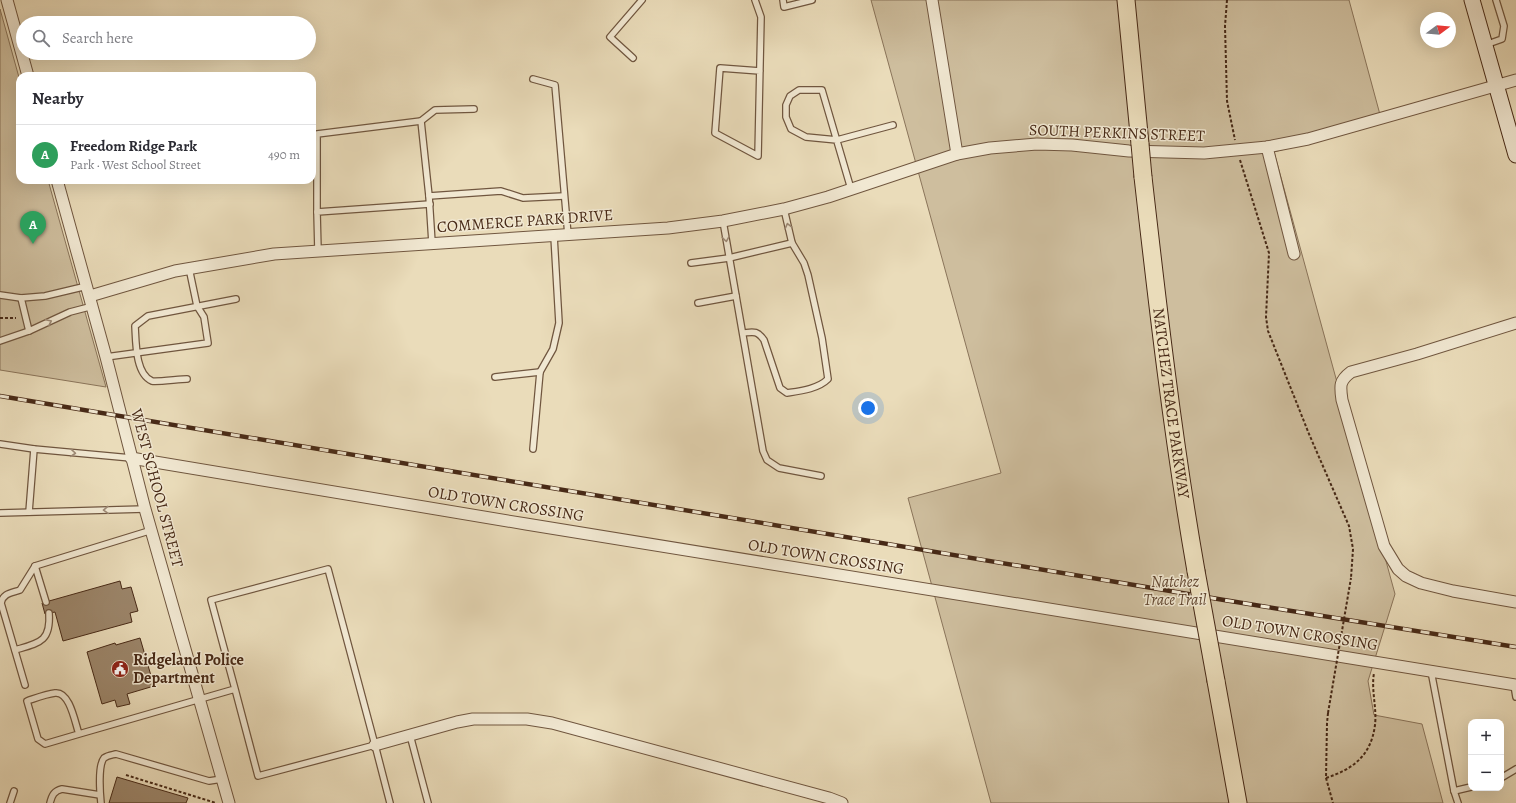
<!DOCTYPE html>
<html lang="en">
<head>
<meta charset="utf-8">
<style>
	body { margin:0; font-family:Alegreya,serif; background:#f7f7f7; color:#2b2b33 }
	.controls { position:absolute; right:12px; bottom:12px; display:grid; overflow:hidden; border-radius:8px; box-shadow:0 4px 16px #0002 }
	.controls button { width:36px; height:36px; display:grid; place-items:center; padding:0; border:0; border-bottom:1px solid #e1e1e2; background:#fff; color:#2b2b33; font:20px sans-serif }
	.compass { position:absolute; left:1420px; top:12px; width:36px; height:36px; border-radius:50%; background:#fff; box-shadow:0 4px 16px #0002; rotate:74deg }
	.you { position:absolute; left:868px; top:408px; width:14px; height:14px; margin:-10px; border:3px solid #fff; border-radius:50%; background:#1a73e8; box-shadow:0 0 0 6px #1a73e833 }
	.badge { display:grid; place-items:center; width:26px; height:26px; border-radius:50%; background:#0b8043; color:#fff; font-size:13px; font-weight:700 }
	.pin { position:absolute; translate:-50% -33px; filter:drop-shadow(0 1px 2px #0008) }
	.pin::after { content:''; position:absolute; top:21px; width:14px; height:12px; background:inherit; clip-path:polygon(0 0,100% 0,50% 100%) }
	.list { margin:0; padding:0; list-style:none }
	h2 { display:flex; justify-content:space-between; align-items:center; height:52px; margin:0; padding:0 16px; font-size:17px }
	h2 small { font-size:13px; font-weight:400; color:#7c7c81 }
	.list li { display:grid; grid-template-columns:26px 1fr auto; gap:12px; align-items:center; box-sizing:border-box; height:60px; padding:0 16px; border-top:1px solid #e1e1e2 }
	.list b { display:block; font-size:15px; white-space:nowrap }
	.list p { margin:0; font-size:13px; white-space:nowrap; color:#7c7c81 }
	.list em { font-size:13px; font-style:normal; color:#7c7c81 }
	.icon { flex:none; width:22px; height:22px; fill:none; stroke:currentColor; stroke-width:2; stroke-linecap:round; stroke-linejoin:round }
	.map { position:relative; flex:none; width:1516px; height:803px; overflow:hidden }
	.search { position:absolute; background:#fff; box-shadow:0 4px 16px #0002; left:16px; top:16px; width:300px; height:44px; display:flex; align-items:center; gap:10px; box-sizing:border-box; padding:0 14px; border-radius:22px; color:#7c7c81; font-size:15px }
	.panel { position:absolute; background:#fff; box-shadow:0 4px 16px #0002; left:16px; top:72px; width:300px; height:112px; border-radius:12px }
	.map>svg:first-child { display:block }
	.green { fill:#cebe9e; stroke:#8a745a }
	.building { fill:#9c866b; stroke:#472916 }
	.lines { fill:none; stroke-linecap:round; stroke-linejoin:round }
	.service-casing { stroke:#70563f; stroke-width:8 }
	.minor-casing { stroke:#70563f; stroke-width:13 }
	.secondary-casing { stroke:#472916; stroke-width:17 }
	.primary-casing { stroke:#472916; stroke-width:19 }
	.path { stroke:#472916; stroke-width:2; stroke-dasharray:3 2; stroke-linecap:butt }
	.service { stroke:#f1e8d2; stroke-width:5.5 }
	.minor { stroke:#f1e8d2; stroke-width:11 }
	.secondary { stroke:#f1e8d2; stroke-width:15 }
	.primary { stroke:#eadcba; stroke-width:17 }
	.rail-casing { stroke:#472916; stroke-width:4.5 }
	.rail { stroke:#f1e8d2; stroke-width:3; stroke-dasharray:9; stroke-linecap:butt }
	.primary-bridge-casing { stroke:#472916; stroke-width:19; stroke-linecap:butt }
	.path-bridge { stroke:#472916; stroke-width:2; stroke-dasharray:3 2; stroke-linecap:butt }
	.primary-bridge { stroke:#eadcba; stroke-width:17 }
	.oneway { stroke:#9c8874 }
	.labels { text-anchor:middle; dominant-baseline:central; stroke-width:3; stroke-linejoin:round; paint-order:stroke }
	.street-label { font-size:16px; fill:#472916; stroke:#f1e8d2 }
	.park-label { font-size:16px; font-style:italic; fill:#624731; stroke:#f1e8d2 }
	.poi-label { font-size:16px; font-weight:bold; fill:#472916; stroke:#f1e8d2; text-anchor:start }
</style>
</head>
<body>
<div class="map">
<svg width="1516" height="803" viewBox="0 0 1516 803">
	<rect width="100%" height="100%" fill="#eadcba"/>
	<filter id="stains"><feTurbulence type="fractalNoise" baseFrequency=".005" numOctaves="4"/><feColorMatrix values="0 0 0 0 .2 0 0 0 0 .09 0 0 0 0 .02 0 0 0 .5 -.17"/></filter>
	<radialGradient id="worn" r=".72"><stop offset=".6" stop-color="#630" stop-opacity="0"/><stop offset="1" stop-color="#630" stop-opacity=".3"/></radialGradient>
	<g class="green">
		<path d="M871 0H1349L1382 122 1274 152 1395 594 1368 681 1374 715 1422 724 1443 803H991L908 498 1001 473Z"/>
		<path d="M0 9 20 81V180H48L106 387 0 370Z"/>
	</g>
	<g class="building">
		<path d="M120 581 122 589 131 587 138 611 130 613 132 622 63 641 55 612 45 614 42 603Z"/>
		<path d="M140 638 154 686 127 694 130 704 117 707 115 700 102 704 87 652 115 643 116 645Z"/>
		<path d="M117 777 188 798 186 803H109Z"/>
	</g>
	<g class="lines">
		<defs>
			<g id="service">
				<path d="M755 0 761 17 758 156 715 133 720 68 760 71"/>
				<path d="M783 0 784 7 812 0"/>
				<path d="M1485 45 1502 39 1504 26 1496 0"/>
				<path d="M633 58 610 37 642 0"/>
				<path d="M533 79 555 85 568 235"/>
				<path d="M474 109 435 110 421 121 429 196 501 191 523 198 564 196"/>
				<path d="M851 189 822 90H799L790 96 786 105V117L791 129 806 137 837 140 893 125"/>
				<path d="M429 196 432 243"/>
				<path d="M317 212V134L421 121"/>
				<path d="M723 221 763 451 767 460 779 468 821 476"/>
				<path d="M318 251 317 212 430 204"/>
				<path d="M691 263 729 258 792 243"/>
				<path d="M0 295 21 298 45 296 87 286"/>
				<path d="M21 298 29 331"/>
				<path d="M698 303 736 296"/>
				<path d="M743 333C753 332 757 330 764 340L780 388 787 393C800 391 818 389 828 379L822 338 808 275 804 263 792 243 784 209"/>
				<path d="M0 341 29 331 70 312 93 306"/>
				<path d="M106 357 208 343 204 317 197 306 189 268"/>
				<path d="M495 377 540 372"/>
				<path d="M187 379C180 379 157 382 152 381 135 374 136 341 135 326L148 316 236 299"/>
				<path d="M0 444 34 449 131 458"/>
				<path d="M533 449 540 372 553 349 559 323 554 236"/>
				<path d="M29 512 34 449"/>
				<path d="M0 513 145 509"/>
				<path d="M35 566 46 602"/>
				<path d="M15 650C39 643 51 642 49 613"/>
				<path d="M1431 671 1454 791 1471 787"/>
				<path d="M25 685 1 603C3 593 12 593 20 590L35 566 152 530"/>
				<path d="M1514 685 1516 697"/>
				<path d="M79 734 45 744 38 739 27 701C36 698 46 694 55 693 70 691 75 723 79 734L235 689 258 776 375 745 328 569 211 600 235 689"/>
				<path d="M410 735 428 803"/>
				<path d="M375 745 390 803"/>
				<path d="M1501 778 1516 769"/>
				<path d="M1454 791 1458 803"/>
				<path d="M10 803 14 791"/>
				<path d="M50 803C52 795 54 791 62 789L100 795"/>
				<path d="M101 803C100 793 98 765 104 758 108 755 112 755 116 754L209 781 222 779"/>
			</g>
			<g id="minor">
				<path d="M7 0 28 76"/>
				<path d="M932 0 957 154"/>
				<path d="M1267 147 1294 254"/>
				<path d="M57 180 106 357 145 509 229 803"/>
				<path d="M90 296 175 271 274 254 668 228 723 221 784 209 828 197 957 154 990 148 1037 144 1072 145 1129 151 1204 153 1267 147 1308 139 1516 80"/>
				<path d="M1516 323 1417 354 1351 372C1339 381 1340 386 1342 400L1384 546 1398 569 1406 576 1421 583 1453 591 1516 602"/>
				<path d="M131 458 526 524 1516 685"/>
				<path d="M375 745 457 722 473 719H527L552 723 829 798 842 803"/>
			</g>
			<path id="secondary" d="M1472 0 1516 155"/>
			<g id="primary">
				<path d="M1126 0 1140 144"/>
				<path id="s1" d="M1143 177C1158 309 1173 440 1196 571"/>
				<path d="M1216 681 1238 803"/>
			</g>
		</defs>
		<use href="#service" class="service-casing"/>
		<use href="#minor" class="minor-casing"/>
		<use href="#secondary" class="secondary-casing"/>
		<use href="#primary" class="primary-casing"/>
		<g class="path">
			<path d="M1227 0 1225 26 1227 101 1235 140"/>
			<path d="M1240 160 1269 253 1266 317 1268 331 1309 434 1349 526 1353 549 1351 578"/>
			<path d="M0 318H16"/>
			<path d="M1328 713 1327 723 1326 778 1333 803"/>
			<path d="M126 775 216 803"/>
			<path d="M1326 778C1353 769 1371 756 1375 725 1377 708 1371 690 1374 673"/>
		</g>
		<use href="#service" class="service"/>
		<use href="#minor" class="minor"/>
		<use href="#secondary" class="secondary"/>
		<use href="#primary" class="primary"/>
		<defs>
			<path id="rail" d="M0 396 1224 600 1516 647"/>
		</defs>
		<use href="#rail" class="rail-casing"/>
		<use href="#rail" class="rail"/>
		<defs>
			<g id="primary-bridge">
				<path d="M1140 144 1143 177"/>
				<path d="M1196 571 1216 681"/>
			</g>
		</defs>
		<use href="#primary-bridge" class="primary-bridge-casing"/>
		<path class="path-bridge" d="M1328 713 1351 578"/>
		<use href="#primary-bridge" class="primary-bridge"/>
	</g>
	<defs><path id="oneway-chevron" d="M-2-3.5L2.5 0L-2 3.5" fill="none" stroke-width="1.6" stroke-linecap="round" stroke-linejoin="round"/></defs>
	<g class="oneway">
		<use href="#oneway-chevron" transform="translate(788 226) rotate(-104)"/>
		<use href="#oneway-chevron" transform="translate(726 239) rotate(81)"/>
		<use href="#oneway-chevron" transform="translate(49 322) rotate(-25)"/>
		<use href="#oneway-chevron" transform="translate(73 453) rotate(5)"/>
		<use href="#oneway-chevron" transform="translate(106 510) rotate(178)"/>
	</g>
	<defs>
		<symbol id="civic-disc" viewBox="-11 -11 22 22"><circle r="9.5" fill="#8f2418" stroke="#f1e8d2"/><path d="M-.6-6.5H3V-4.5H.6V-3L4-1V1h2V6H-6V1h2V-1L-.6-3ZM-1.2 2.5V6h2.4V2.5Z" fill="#fff"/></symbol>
	</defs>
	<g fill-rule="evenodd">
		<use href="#civic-disc" x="110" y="659" width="20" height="20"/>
	</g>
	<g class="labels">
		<g class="street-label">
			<text transform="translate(1117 133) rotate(2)">SOUTH PERKINS STREET</text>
			<text transform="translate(525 221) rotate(-4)">COMMERCE PARK DRIVE</text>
			<text stroke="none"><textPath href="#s1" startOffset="228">NATCHEZ TRACE PARKWAY</textPath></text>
			<text transform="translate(157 488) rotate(75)">WEST SCHOOL STREET</text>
			<text transform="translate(506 504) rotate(9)">OLD TOWN CROSSING</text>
			<text transform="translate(826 557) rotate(9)">OLD TOWN CROSSING</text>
			<text transform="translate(1300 633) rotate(9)">OLD TOWN CROSSING</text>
		</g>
		<g class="park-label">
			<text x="1175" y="582">Natchez<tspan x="1175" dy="18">Trace Trail</tspan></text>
		</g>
		<g class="poi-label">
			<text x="133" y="660">Ridgeland Police<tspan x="133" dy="18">Department</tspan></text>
		</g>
	</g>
	<rect width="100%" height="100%" filter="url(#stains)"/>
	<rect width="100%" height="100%" fill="url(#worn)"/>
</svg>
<div class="controls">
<button>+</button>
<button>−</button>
</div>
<svg class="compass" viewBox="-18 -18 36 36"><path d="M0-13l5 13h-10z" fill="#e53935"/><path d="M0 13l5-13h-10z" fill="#7c7c81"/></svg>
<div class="you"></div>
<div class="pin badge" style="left:33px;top:244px;background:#2e9e5b">A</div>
<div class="search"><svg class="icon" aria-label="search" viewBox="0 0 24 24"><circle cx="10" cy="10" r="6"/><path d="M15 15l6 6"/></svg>Search here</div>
<section class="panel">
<h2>Nearby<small></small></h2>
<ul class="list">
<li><span class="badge" style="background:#2e9e5b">A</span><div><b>Freedom Ridge Park</b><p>Park · West School Street</p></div><em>490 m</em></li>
</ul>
</section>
</div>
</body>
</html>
